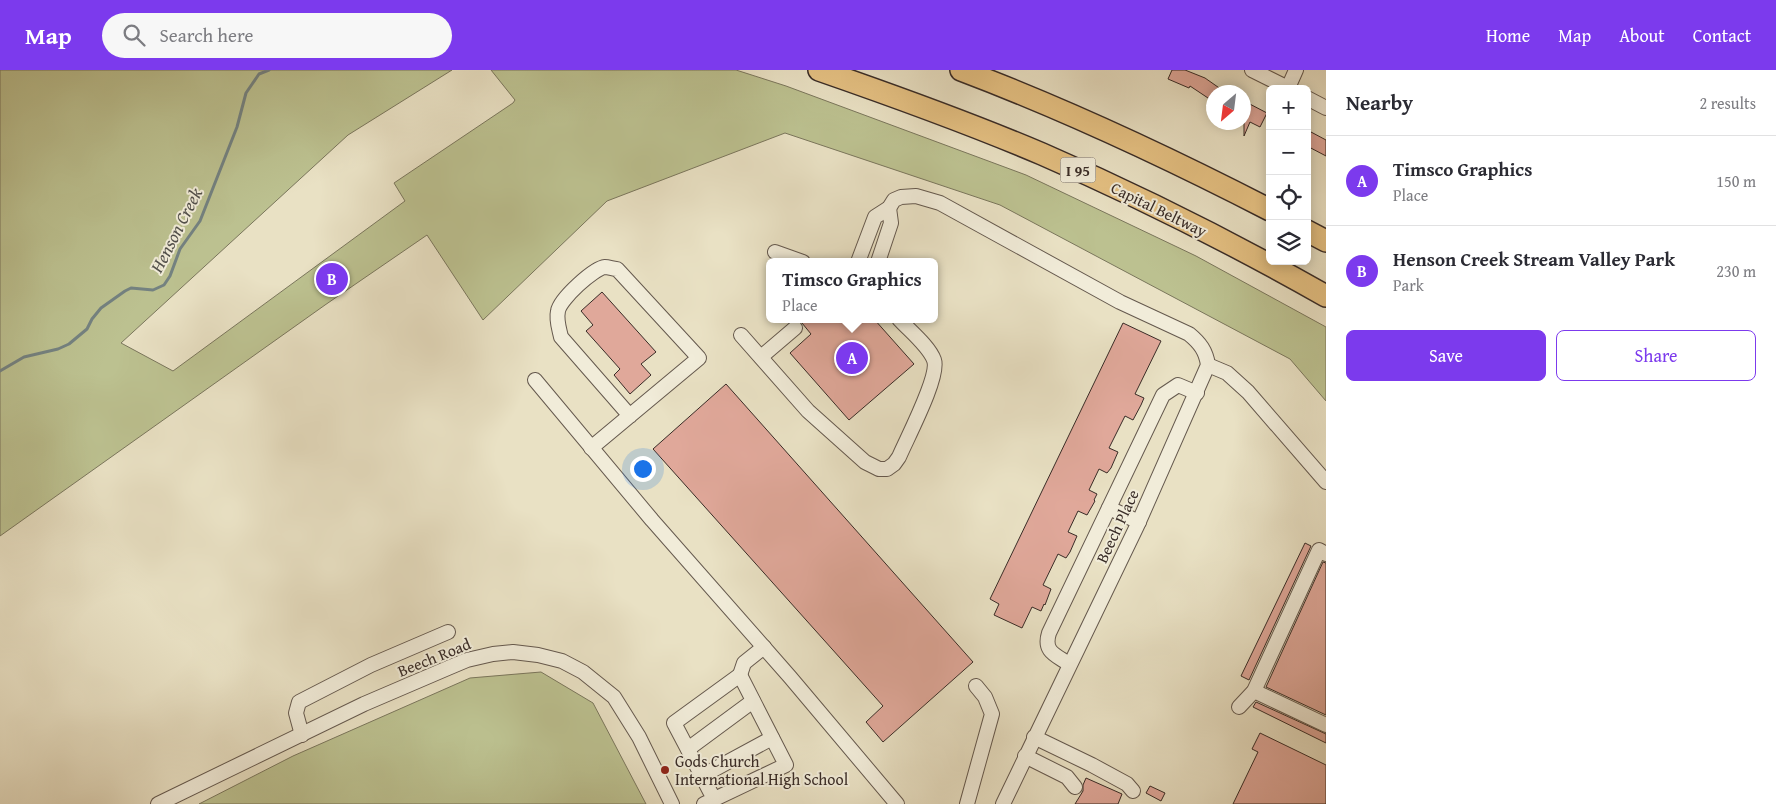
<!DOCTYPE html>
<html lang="en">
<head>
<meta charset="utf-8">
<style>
	body { margin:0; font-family:"Gentium Book Plus",serif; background:#f7f7f7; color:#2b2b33 }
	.controls { position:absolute; right:15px; top:15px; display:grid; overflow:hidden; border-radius:8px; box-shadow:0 2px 12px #0003 }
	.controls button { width:45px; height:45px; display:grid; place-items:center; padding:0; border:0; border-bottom:1px solid #e1e1e2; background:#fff; color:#2b2b33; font:25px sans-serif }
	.compass { position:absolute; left:1206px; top:15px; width:45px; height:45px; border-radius:50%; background:#fff; box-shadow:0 2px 12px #0003; rotate:208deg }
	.you { position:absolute; left:642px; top:398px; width:18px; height:18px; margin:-12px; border:4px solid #fff; border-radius:50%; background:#1a73e8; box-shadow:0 0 0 8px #1a73e833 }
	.badge { display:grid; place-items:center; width:32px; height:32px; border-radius:50%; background:#7c3aed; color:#fff; font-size:16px; font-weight:700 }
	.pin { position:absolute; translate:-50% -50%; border:2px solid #fff; box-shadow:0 1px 5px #0006 }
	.popup { position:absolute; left:766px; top:188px; width:172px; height:65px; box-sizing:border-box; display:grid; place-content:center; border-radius:8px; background:#fff; filter:drop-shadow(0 1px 4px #0005); font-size:16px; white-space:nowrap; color:#7c7c81 }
	.popup b { font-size:19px; color:#2b2b33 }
	.popup::after { content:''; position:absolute; left:50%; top:100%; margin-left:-10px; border:10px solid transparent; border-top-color:#fff }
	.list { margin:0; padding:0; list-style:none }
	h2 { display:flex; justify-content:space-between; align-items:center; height:65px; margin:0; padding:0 20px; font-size:21px }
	h2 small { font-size:16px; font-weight:400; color:#7c7c81 }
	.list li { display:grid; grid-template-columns:32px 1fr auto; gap:15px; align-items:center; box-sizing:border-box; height:90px; padding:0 20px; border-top:1px solid #e1e1e2 }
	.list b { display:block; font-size:19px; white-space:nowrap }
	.list p { margin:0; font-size:16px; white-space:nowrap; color:#7c7c81 }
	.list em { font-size:16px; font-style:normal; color:#7c7c81 }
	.actions { display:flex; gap:10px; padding:15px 20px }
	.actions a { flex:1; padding:11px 0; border:1px solid #7c3aed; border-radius:8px; text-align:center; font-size:18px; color:#7c3aed }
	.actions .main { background:#7c3aed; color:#fff }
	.icon { flex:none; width:28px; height:28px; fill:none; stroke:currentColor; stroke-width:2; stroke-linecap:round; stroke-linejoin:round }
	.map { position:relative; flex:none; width:1326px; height:734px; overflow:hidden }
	header { display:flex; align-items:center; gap:30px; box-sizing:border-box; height:70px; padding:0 25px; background:#7c3aed; color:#fff }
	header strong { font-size:24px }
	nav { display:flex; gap:28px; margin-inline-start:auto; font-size:18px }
	.search { width:350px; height:45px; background:#f7f7f7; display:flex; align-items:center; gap:12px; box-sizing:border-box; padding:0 18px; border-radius:28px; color:#7c7c81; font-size:19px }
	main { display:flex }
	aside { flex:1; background:#fff }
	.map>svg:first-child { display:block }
	.green { fill:#bcc190; stroke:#7a765c }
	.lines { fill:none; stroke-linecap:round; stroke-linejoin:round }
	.stream { stroke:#748281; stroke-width:3 }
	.building { fill:#e0a89a; stroke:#392c27 }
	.minor-casing { stroke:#65594e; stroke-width:16 }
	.highway-casing { stroke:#392c27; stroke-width:24 }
	.minor { stroke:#f1ecd9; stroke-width:14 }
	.highway { stroke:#e4c082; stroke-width:21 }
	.poi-dot { fill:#8f2418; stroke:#f1ecd9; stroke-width:2 }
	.labels { text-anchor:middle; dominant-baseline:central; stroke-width:4; stroke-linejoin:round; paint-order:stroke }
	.shield { fill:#f1ecd9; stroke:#70665c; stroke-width:1 }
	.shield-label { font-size:15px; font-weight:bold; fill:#392c27 }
	.street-label { font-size:16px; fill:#392c27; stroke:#f1ecd9 }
	.poi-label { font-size:16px; fill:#392c27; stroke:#f1ecd9; text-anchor:start }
	.water-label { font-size:18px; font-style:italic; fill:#52504c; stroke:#f1ecd9 }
</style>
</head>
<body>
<header>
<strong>Map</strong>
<div class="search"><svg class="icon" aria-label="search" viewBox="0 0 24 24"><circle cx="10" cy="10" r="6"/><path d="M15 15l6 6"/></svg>Search here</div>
<nav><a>Home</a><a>Map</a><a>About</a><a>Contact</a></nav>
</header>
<main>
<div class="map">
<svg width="1326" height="734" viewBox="0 0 1326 734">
	<rect width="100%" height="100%" fill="#e9e1c4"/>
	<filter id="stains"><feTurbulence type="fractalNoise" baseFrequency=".004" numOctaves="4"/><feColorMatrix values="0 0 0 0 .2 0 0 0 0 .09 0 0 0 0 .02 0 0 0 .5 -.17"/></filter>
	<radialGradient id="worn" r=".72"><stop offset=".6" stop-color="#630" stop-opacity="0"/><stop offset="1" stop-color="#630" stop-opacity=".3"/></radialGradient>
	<g class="green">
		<path d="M0 0H452L348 65 121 273 173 301 405 131 394 113 513 33 515 30 491 0H736L786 16 1026 105 1196 186 1326 257V331L1290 289 1000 135 785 63 607 131 483 250 427 165 325 235 0 466Z"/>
		<path d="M541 602 593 633 646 734H199L293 686 470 608Z"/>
	</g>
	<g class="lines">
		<path class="stream" d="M0 301 24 287 58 279 69 274 87 259 92 249 101 238 125 221 131 218 153 220 164 215 170 206 180 179 200 151 237 57 246 23 259 4 269 0"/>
	</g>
	<g class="building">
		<path d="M1172 0H1185L1205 8 1225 22H1214V32L1190 16 1189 18 1168 9Z"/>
		<path d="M1244 31 1267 43 1260 57 1250 52 1244 66Z"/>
		<path d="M1311 62 1326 70V86L1307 76V69Z"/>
		<path d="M602 222 656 282 641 294 651 305 630 324 614 305 620 299 586 261 593 255 581 241Z"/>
		<path d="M806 249H874L914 294 849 350 790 283 811 264 802 253Z"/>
		<path d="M1123 253 1161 271 1135 324 1144 328 1141 335 1133 350 1125 346 1109 378 1118 382 1111 398 1107 403 1099 399 1089 420 1097 424 1094 430 1095 431 1087 445 1078 441 1068 462 1077 466 1070 482 1066 488 1058 484 1043 515 1051 519 1045 535 1044 534 1041 541 1032 537 1022 558 994 545 999 534 990 529Z"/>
		<path d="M726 314 973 592 883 672 866 652 883 636 653 379Z"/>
		<path d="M1305 473 1311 476 1249 610 1241 606Z"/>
		<path d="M1323 492 1326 493V645L1266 617Z"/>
		<path d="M1256 632 1326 664V673L1253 637Z"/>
		<path d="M1260 663 1326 695V734H1233L1258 682 1252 679Z"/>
		<path d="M1086 708 1122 724 1118 734H1075L1083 721V715Z"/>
		<path d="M1150 716 1165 723 1161 731 1146 723Z"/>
	</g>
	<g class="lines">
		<defs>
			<g id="minor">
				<path d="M1252 0 1290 19"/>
				<path d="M1288 18 1296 0"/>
				<path d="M1307 28 1326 38"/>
				<path d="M775 182 803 192"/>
				<path d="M858 192 875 147 889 138 894 130 901 127 916 126 940 133 1120 232 1189 264C1200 273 1206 281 1208 295L1137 456 1003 734"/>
				<path d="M878 192 891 153 889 138"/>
				<path d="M741 265 808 341 865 392 879 399H887L894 394 899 387C907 368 940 306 934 290 929 276 909 260 899 249"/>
				<path d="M761 287 795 258"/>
				<path d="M1208 295 1227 303 1248 322 1326 412"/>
				<path d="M535 310 652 450 790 607 897 734"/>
				<path d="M591 378C627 348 663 318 699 288L617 199C613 199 609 197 605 197 594 198 560 229 558 241 556 250 559 258 561 267L630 346"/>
				<path d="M1109 438 1139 452"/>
				<path d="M1069 594C1056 585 1043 582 1049 563L1163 325 1178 315 1197 323"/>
				<path d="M740 605 744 593 764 577"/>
				<path d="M1254 621 1326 655"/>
				<path d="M1239 637 1254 621 1319 480 1326 484"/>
				<path d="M302 665 296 643 299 632 371 595 448 562"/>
				<path d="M1034 667 1092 695 1127 714 1133 721"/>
				<path d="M688 679 753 631"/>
				<path d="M1025 686 1067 707 1075 717"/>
				<path d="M702 706 772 668"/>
				<path d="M158 734 364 634 448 598 467 590 493 584 513 582 538 585 562 591 583 602 614 627 639 667 672 734"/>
				<path d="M704 734 786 695 740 605 674 653 714 729"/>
				<path d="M967 734 992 644 985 627 976 616"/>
			</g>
			<g id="highway">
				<path d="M819 0C894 26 969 53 1042 84 1139 126 1234 174 1326 226"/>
				<path d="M961 0C1067 40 1169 88 1270 140"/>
				<path d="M1307 161 1326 171"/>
			</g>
		</defs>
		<use href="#minor" class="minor-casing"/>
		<use href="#highway" class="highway-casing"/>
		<use href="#minor" class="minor"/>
		<use href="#highway" class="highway"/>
	</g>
	<circle class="poi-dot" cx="665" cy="700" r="5"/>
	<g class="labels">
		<rect class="shield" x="1060.5" y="87.5" width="35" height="25" rx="4"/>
		<g class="shield-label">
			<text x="1078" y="100">I 95</text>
		</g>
		<g class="street-label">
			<text transform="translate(1159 139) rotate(26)">Capital Beltway</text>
			<text transform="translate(1117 456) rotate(-65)">Beech Place</text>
			<text transform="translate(434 587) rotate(-22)">Beech Road</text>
		</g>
		<g class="poi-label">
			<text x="675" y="691">Gods Church<tspan x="675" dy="18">International High School</tspan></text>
		</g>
		<g class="water-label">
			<text transform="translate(176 160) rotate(-63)">Henson Creek</text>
		</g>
	</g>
	<rect width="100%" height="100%" filter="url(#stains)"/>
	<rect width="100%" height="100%" fill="url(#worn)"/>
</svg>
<div class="controls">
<button>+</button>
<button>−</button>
<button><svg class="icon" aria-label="locate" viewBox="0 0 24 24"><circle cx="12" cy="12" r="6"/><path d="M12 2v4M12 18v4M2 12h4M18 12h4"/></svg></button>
<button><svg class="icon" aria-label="layers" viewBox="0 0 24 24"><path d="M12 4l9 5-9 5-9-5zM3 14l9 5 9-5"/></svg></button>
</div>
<svg class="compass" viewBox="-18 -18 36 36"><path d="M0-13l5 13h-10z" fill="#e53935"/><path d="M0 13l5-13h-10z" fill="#7c7c81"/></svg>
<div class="you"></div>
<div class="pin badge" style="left:852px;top:288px">A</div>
<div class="popup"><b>Timsco Graphics</b>Place</div>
<div class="pin badge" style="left:332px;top:209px">B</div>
</div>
<aside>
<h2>Nearby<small>2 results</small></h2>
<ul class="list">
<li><span class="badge">A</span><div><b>Timsco Graphics</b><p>Place</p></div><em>150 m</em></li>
<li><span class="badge">B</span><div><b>Henson Creek Stream Valley Park</b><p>Park</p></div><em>230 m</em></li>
</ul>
<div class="actions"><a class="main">Save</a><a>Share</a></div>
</aside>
</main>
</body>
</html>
